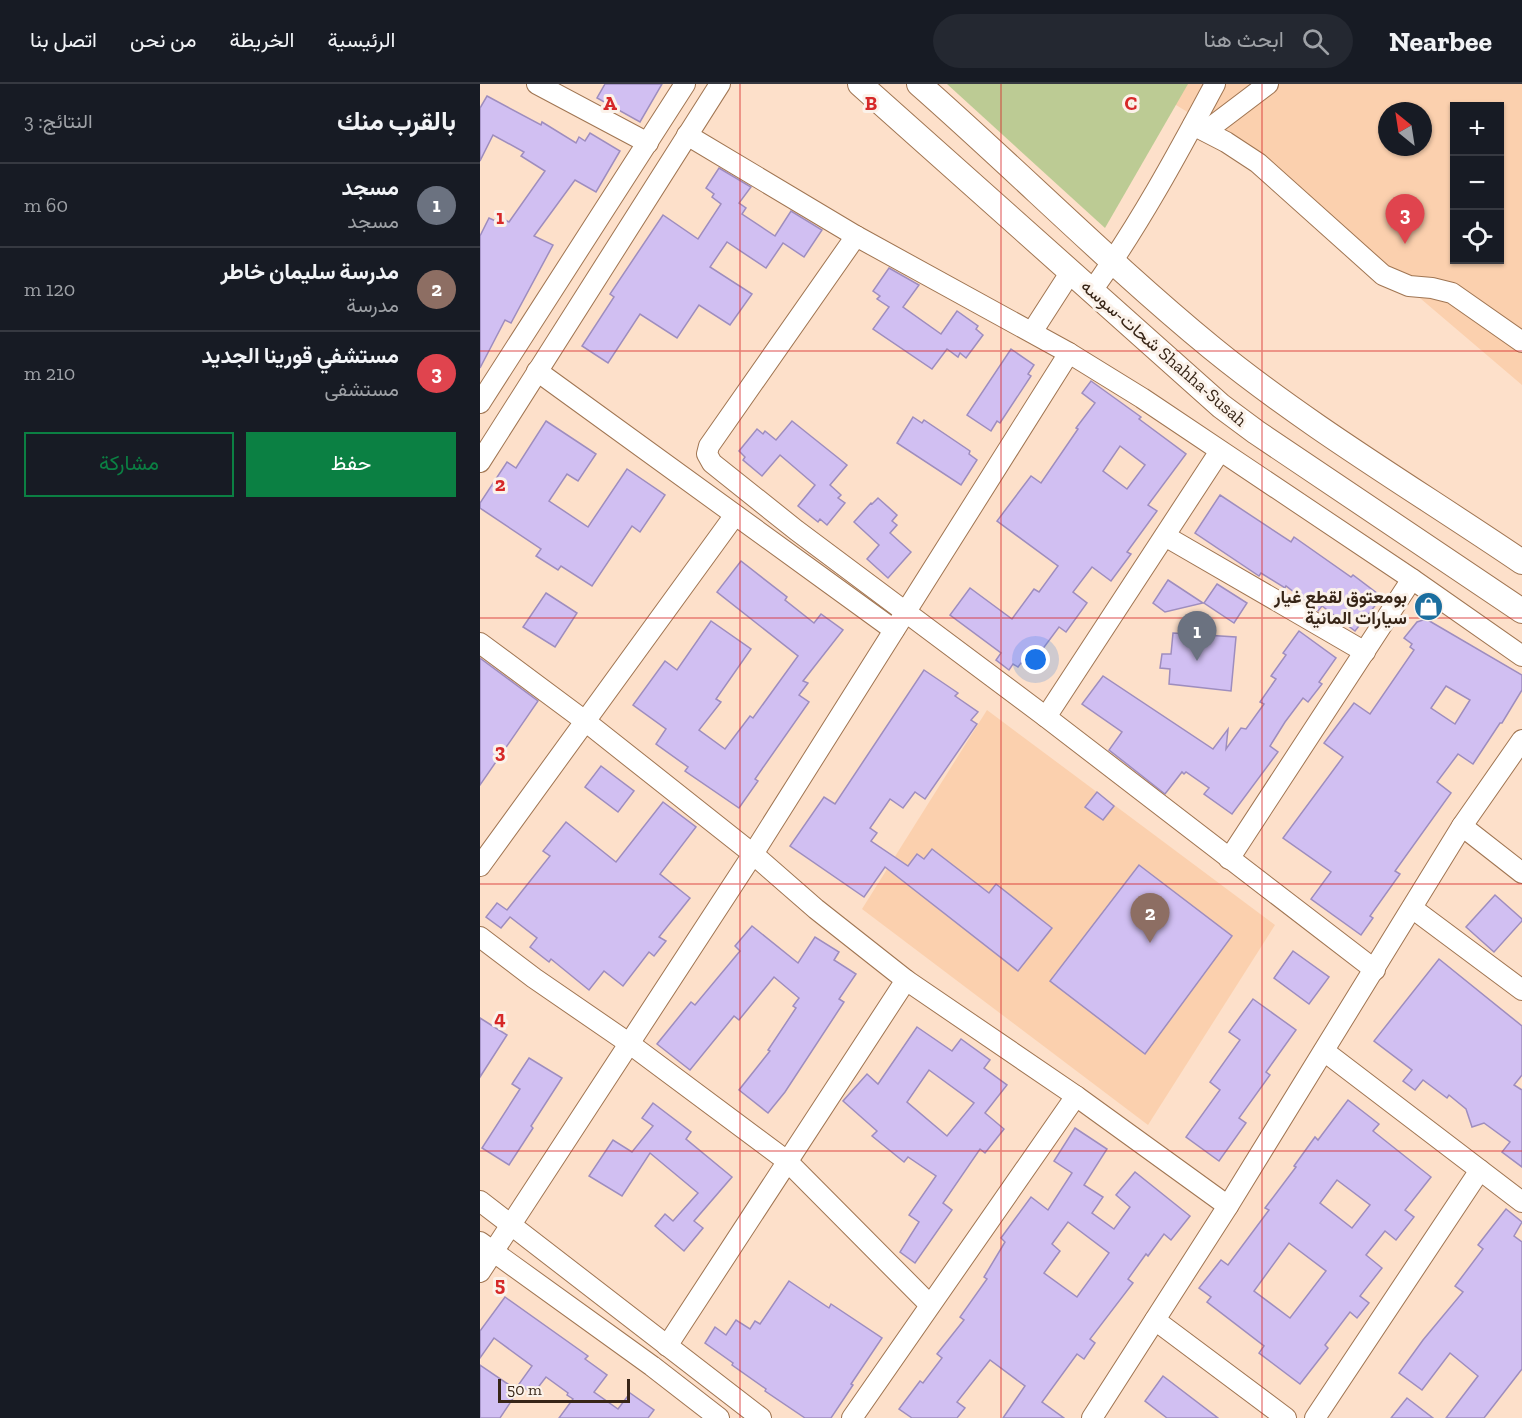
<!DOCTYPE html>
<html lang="ar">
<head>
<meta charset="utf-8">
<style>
	body { margin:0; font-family:"Zilla Slab",Vazirmatn,serif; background:#242831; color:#f1f3f6; direction:rtl }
	.controls { position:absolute; right:18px; top:18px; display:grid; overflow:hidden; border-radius:0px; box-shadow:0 2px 4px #0004 }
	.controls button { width:54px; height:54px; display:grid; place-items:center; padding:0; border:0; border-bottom:2px solid #363941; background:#171b24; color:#f1f3f6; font:30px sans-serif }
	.compass { position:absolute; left:898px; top:18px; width:54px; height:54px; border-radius:50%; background:#171b24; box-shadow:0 2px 4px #0004; rotate:330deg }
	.scale { position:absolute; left:18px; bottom:15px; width:132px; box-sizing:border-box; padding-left:6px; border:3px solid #372517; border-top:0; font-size:16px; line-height:21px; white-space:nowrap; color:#372517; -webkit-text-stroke:4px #fbf2ea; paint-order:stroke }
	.you { position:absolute; left:556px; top:576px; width:21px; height:21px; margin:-15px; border:4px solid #fff; border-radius:50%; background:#1a73e8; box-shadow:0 0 0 9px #1a73e833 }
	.badge { display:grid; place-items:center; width:39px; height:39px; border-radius:50%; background:#0b8043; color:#fff; font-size:20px; font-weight:700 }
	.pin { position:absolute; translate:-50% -50px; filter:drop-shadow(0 2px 3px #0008) }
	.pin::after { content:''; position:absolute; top:32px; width:21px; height:18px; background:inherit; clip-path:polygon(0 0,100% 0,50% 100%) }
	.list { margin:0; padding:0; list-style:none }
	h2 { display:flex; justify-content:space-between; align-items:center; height:78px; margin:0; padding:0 24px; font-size:26px }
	h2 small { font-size:20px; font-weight:400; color:#9ea1a6 }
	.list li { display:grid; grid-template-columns:39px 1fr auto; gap:18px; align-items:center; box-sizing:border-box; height:84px; padding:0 24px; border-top:2px solid #363941 }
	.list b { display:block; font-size:22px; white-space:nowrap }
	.list p { margin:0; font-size:20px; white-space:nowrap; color:#9ea1a6 }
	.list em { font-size:20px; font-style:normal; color:#9ea1a6 }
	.actions { display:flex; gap:12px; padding:18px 24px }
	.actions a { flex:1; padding:14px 0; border:2px solid #0b8043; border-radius:0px; text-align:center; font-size:21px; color:#0b8043 }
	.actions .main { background:#0b8043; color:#fff }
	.icon { flex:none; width:33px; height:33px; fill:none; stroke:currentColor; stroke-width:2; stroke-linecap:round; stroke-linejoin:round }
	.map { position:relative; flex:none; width:1042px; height:1334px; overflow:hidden; direction:ltr }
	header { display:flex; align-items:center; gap:36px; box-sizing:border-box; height:84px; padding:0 30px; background:#171b24; border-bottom:2px solid #363941 }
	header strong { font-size:28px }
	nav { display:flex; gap:33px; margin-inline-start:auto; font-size:21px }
	.search { width:420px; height:54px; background:#242831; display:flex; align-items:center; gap:15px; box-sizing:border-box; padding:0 21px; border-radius:33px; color:#9ea1a6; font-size:22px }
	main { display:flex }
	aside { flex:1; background:#171b24 }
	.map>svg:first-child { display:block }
	.built { fill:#fbd0ae; fill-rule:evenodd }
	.green { fill:#bccb94 }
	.building { fill:#d1bff2; stroke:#9e8dbe; stroke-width:1.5; fill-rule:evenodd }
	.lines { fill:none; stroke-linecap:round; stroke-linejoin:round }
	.minor-casing { stroke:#a07552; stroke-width:22 }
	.major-casing { stroke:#a07552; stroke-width:26 }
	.minor { stroke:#fff; stroke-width:20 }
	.major { stroke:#fff; stroke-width:24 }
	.grid { fill:none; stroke:#d62828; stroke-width:1.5; stroke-opacity:0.55 }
	.labels { text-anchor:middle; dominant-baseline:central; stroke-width:6; stroke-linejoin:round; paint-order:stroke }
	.street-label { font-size:18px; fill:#372517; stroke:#fbf2ea }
	.poi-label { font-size:18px; font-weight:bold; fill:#372517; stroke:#fbf2ea; text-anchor:end }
	.grid-label { font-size:20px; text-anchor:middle; font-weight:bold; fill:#d62828; stroke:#fbf2ea; stroke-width:6; stroke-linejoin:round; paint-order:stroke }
</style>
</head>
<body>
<header>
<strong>Nearbee</strong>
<div class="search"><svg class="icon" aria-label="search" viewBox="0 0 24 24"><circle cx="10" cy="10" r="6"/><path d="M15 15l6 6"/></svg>ابحث هنا</div>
<nav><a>الرئيسية</a><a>الخريطة</a><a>من نحن</a><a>اتصل بنا</a></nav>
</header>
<main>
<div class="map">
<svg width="1042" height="1334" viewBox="0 0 1042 1334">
	<rect width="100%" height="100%" fill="#fde0ca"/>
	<g class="built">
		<path d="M467 0H1042V301L758 59 696 21ZM974 22H1020V176H974ZM907 27H943V63H907Z"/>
		<path d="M507 626 795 841 668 1041 382 825Z"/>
	</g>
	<path class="green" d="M467 0H708L625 144Z"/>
	<g class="building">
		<path d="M125 0H182L160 38 117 14Z"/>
		<path d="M7 12 61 41 62 38 96 59 99 53 105 57 110 49 140 67 116 108 95 96 54 152 73 161 31 239 25 236 0 284V152L9 134 20 139 23 135 29 138 65 87 41 72 44 68 13 51 0 77V24Z"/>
		<path d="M239 84 271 103 259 119 266 124 262 130 295 152 311 127 342 146 324 173 303 159 286 184 247 158 230 183 272 210 250 241 219 221 197 254 160 230 128 279 102 262 134 213 130 210 183 131 218 155 241 120 232 113 234 110 226 104Z"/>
		<path d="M409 184 439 201 423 223 461 250 477 227 498 242 496 245 503 251 486 274 480 269 478 273 467 265 452 285 393 245 409 223 397 215 400 212 393 207Z"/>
		<path d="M531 265 554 281 548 290 551 292 520 339 517 337 511 347 487 331Z"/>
		<path d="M611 297 661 333 659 335 706 370 668 421 677 427 647 468 651 470 631 497 612 483 593 508 607 519 586 548 579 543 556 574 551 571 544 581 541 579 538 583 533 580 529 586 516 576 521 569 470 531 490 504 532 535 554 505 559 508 578 482 517 437 551 392 561 399 598 345 596 344 615 319 602 309ZM640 362 665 381 647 405 623 387Z"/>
		<path d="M433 333 442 339 444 336 490 367 489 370 497 376 481 401 417 359Z"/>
		<path d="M66 337 116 370 98 397 87 390 69 417 108 443 147 385 185 411 160 448 152 442 112 502 81 482 78 486 56 472 61 465 0 424V419L27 378 36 384Z"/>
		<path d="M312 337 367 381 350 401 361 411 358 414 365 419 347 441 340 435 338 438 318 422 335 401 300 371 282 392 263 376 265 373 259 367 277 345 283 350 285 347 296 356Z"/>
		<path d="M740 411 811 458 814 453 871 493 873 491 902 513 875 547 842 522 838 527 806 502 805 504 781 489 779 492 715 449Z"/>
		<path d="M398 414 417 431 412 437 417 441 410 449 431 468 408 494 387 475 399 461 374 438 391 419 392 420Z"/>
		<path d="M261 477 307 513 305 516 334 539 341 530 363 546 323 597 328 599 319 611 329 618 275 695 278 697 259 724 205 687 208 683 176 660 186 645 153 621 185 577 197 586 231 537 271 565 236 615 241 618 219 646 245 665 270 632 273 634 318 572 237 508Z"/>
		<path d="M688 496 723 519 685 528 673 519Z"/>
		<path d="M737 500 767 519 754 539 724 519Z"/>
		<path d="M66 509 97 529 75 563 43 543Z"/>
		<path d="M946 535 1042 591V606L1022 639H1020L993 680 978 670 957 698 971 709 915 787 920 790 890 832 893 834 881 851 831 815 851 788 803 754 863 673 844 659 874 619 890 630 934 566 930 563 932 560 924 554 937 538ZM966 602 990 616 975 640 951 624Z"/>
		<path d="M819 547 856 574 839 598 842 600 828 618 823 614 805 638 790 662 798 668 752 730 724 710 729 704 706 688 704 690 702 688 685 710 629 666 642 648 602 620 623 592 733 665 748 645 746 665 761 644 766 645 784 620 780 618 796 595 791 592 806 571 803 569Z"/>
		<path d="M693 549 756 553 751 607 689 600 690 585 680 584 682 570H691Z"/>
		<path d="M0 574 58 617 0 701Z"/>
		<path d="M444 586 478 609 475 612 498 628 491 636 497 640 445 715 435 708 423 724 410 715 390 744 397 749 391 757 428 782 437 770 444 775 452 765 509 809 516 800 572 844 538 887 405 783 384 813 310 762 344 713 355 720Z"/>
		<path d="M121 682 154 707 138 728 105 703Z"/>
		<path d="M617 708 634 722 623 736 605 723Z"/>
		<path d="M183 718 216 743 180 790 210 814 179 853 186 857 174 872 169 868 143 902 124 887 109 906 71 875 69 878 50 863 57 854 30 833 21 844 6 833 17 819 27 826 70 772 63 767 86 738 136 778Z"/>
		<path d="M659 781 752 852 665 970 570 897Z"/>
		<path d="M1015 811 1042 835V837L1014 868 986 843Z"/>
		<path d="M272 842 318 879 335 853 359 868 354 876 376 890 359 915 364 918 305 1008 288 1029 259 1006 290 967 288 966 316 924 313 922 319 914 294 893 259 936 254 932 210 986 177 960 211 918 215 921 260 867 255 862Z"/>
		<path d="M813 867 849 893 829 920 794 894Z"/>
		<path d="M959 875 1042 942V991L1034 1001 1042 1006V1083L1022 1068 1030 1058 1004 1039 992 1043 986 1025 969 1011 967 1014 943 996 935 1006 923 997 932 986 894 957Z"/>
		<path d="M773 915 816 946 786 988 790 991 759 1034 766 1039 739 1077 706 1053 740 1006 730 998 760 956 749 948Z"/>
		<path d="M0 934 27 951 0 993Z"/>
		<path d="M437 943 472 967 481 955 510 976 504 984 527 1001 505 1029 524 1045 505 1069 500 1065 463 1119 472 1126 435 1179 420 1168 439 1138 429 1131 456 1092 428 1073 424 1078 392 1052 397 1047 363 1017 387 990 398 1000ZM449 986 494 1019 467 1052 427 1018Z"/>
		<path d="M49 974 82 994 51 1042 53 1044 29 1081 2 1064 40 1005 32 1000Z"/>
		<path d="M868 1016 899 1040 893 1047 951 1093 925 1126 934 1133 916 1156 905 1147 886 1171 902 1184 880 1212 889 1219 877 1234 870 1228 845 1261 848 1264 820 1300 779 1269 784 1262 727 1218 731 1213 719 1204 741 1176 748 1181 789 1126 785 1124 816 1083 814 1082 835 1053 838 1056ZM857 1096 890 1121 872 1144 840 1119ZM809 1159 846 1187 810 1234 774 1207Z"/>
		<path d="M173 1019 211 1048 206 1055 252 1093 214 1137 223 1144 204 1167 175 1142 185 1130 193 1137 218 1109 170 1069 142 1112 109 1092 133 1056 152 1068 173 1042 162 1034Z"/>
		<path d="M595 1044 627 1065 604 1101 623 1113 612 1129 634 1145 650 1123 636 1111 655 1088 710 1132 691 1156 684 1150 668 1172 666 1170 648 1195 653 1199 610 1255 615 1259 604 1275 597 1270 562 1318 584 1334H523L545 1302 510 1276 477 1318 485 1324 477 1334H432L419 1325 440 1297 443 1299 462 1274 457 1270 484 1236 480 1233 507 1195 504 1193 525 1158 521 1154 551 1113 568 1126 592 1089 574 1077ZM588 1138 629 1169 597 1213 564 1189 580 1167 572 1160Z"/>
		<path d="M1026 1125 1042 1138 1034 1152 1042 1158V1285L1004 1334H966L998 1292 970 1269 942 1306 919 1289 943 1256 983 1208 975 1202 1003 1165 998 1161Z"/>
		<path d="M309 1197 349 1224 351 1220 402 1254 371 1300 373 1301 351 1334H325L285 1307 286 1305 252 1281 253 1279 225 1259 235 1243 246 1251 256 1236 270 1245 275 1237 280 1240Z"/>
		<path d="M25 1213 108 1272 105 1275 127 1291 114 1308 138 1325 150 1309 174 1326 168 1334H79L93 1315 87 1311 88 1309 66 1293 53 1310 39 1300 52 1282 14 1254 0 1274V1247Z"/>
		<path d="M0 1281 38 1307 20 1334H0Z"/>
		<path d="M683 1292 738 1334H687L665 1317Z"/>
		<path d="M927 1314 953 1334H911Z"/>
	</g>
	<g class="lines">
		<defs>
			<g id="minor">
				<path d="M57 0 168 59"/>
				<path d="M713 41 746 58 778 79 903 191 929 202 952 204 972 209 1042 258"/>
				<path d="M726 47 788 0"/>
				<path d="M207 51 376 152 589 269 662 314 932 495 1042 572"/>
				<path d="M376 152 229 362 227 370 232 379 316 446 566 633 895 886"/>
				<path d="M611 208C658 143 697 71 735 0"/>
				<path d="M552 248 590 189"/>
				<path d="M57 287 414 546"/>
				<path d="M0 319 205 0"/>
				<path d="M0 378 240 0"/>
				<path d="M685 452 885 568"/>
				<path d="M0 559 105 637 273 770 336 825 426 896 596 1012 748 1122"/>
				<path d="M566 633 740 367"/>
				<path d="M982 742 1042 789"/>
				<path d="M749 775 932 495"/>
				<path d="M0 782 255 431"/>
				<path d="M932 824 1042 906"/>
				<path d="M0 853 54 894 150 960 307 1077 450 1221"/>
				<path d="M844 967 1042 1118"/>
				<path d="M0 1117 281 1334"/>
				<path d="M0 1158 172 1282 239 1334"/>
				<path d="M0 1188 273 770 589 269"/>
				<path d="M675 1236 806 1334"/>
				<path d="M187 1262 426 896"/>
				<path d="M372 1334 596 1012"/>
				<path d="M612 1334 748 1122 982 742 1042 656"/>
				<path d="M835 1334 1000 1086"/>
			</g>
			<g id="major">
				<path d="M380 0 741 322 776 348 1042 527"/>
				<path d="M439 0C538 87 631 181 732 264 829 343 939 408 1042 478"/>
			</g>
		</defs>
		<use href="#minor" class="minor-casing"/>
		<use href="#major" class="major-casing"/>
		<use href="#minor" class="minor"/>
		<use href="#major" class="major"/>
	</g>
	<path class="grid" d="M260 0V1334M521 0V1334M782 0V1334M0 267H1042M0 534H1042M0 800H1042M0 1067H1042"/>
	<defs>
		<symbol id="shop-disc" viewBox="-11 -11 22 22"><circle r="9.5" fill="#1b6e9f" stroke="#fbf2ea"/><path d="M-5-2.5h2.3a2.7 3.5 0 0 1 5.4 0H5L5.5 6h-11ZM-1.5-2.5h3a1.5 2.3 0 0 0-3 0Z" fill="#fff"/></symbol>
	</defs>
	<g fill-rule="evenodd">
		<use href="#shop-disc" x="932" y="506" width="33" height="33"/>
	</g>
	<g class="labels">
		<g class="street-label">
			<text transform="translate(684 269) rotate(41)">شحات-سوسه Shahha-Susah</text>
		</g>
		<g class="poi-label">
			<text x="927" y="513">بومعتوق لقطع غيار<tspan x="927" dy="21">سيارات المانية</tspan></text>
		</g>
	</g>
	<g class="grid-label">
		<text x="130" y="26">A</text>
		<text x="391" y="26">B</text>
		<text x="651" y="26">C</text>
		<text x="20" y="140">1</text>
		<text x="20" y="407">2</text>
		<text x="20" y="674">3</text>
		<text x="20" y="941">4</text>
		<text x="20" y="1207">5</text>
	</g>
</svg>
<div class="controls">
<button>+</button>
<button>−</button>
<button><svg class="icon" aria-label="locate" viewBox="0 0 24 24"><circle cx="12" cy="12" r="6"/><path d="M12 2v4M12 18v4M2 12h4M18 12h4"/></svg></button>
</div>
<svg class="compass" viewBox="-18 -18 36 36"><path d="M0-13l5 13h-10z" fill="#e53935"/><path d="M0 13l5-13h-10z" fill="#9ea1a6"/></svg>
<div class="scale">50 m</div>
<div class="you"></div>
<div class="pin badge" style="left:717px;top:577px;background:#6b7280">1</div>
<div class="pin badge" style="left:670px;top:859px;background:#8d6e63">2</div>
<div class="pin badge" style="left:925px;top:160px;background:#e0444e">3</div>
</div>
<aside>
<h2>بالقرب منك<small>النتائج: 3</small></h2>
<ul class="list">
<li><span class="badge" style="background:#6b7280">1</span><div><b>مسجد</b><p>مسجد</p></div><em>60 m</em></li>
<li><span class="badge" style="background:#8d6e63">2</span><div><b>مدرسة سليمان خاطر</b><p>مدرسة</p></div><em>120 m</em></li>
<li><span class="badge" style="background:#e0444e">3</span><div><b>مستشفي قورينا الجديد</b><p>مستشفى</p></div><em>210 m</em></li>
</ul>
<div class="actions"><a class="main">حفظ</a><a>مشاركة</a></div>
</aside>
</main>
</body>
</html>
